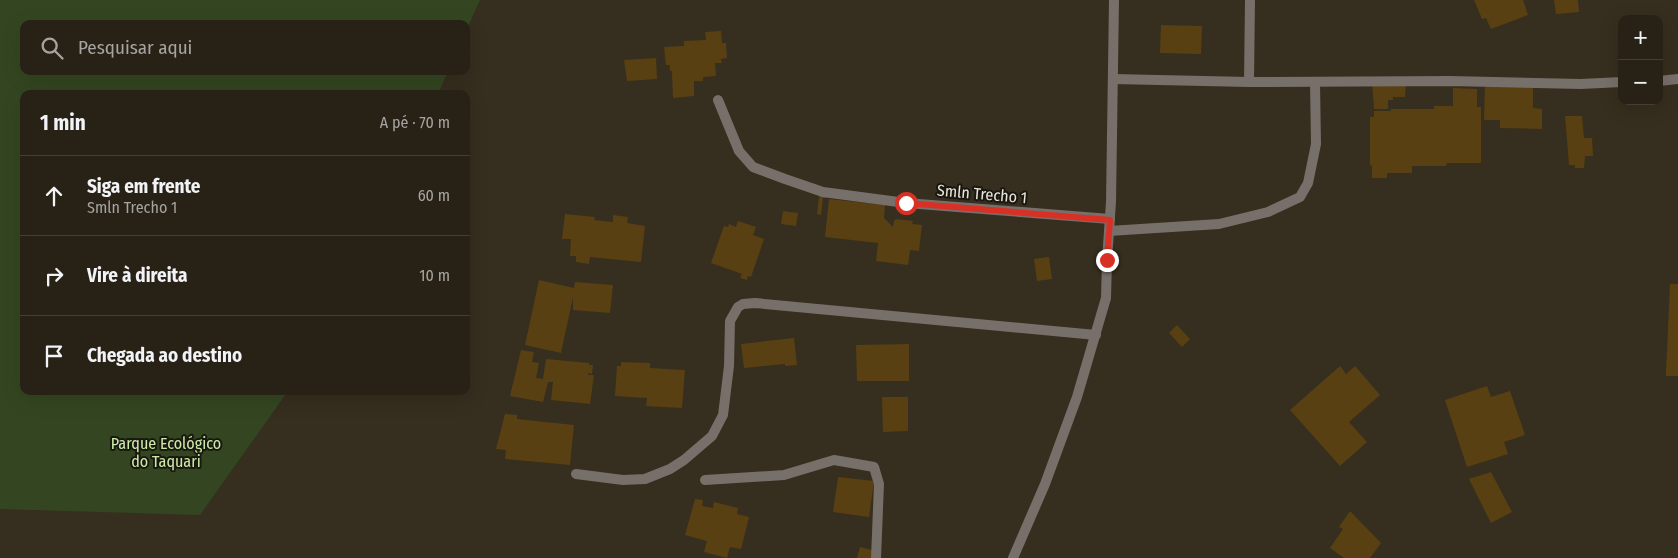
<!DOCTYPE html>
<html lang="pt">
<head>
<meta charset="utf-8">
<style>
	body { margin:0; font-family:"Fira Sans Condensed",sans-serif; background:#302a1f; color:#f1f3f6 }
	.controls { position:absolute; right:15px; top:15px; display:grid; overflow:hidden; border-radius:10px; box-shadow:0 5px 20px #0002 }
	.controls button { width:45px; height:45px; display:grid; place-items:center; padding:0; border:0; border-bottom:1px solid #443f35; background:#282216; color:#f1f3f6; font:25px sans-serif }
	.stop { position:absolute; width:15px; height:15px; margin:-11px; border:4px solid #d93025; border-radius:50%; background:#fff }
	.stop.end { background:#d93025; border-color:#fff; box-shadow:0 1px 5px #0008 }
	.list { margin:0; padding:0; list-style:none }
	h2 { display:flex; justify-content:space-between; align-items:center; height:65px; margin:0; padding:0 20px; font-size:21px }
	h2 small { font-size:16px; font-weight:400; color:#a5a4a1 }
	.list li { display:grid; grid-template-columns:32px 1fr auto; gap:15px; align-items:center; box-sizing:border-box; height:80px; padding:0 20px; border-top:1px solid #443f35 }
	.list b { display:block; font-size:19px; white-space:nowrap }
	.list p { margin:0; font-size:16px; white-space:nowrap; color:#a5a4a1 }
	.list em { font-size:16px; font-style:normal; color:#a5a4a1 }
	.icon { flex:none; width:28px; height:28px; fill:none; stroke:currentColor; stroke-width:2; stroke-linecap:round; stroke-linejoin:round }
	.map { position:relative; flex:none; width:1678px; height:558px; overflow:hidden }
	.search { position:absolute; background:#282216; box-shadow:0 5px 20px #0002; left:20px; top:20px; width:450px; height:55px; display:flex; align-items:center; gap:12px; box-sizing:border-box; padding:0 18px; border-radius:10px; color:#a5a4a1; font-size:19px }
	.panel { position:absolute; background:#282216; box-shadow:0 5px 20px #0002; left:20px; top:90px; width:450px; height:305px; border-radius:10px }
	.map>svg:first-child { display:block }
	.green { fill:#344621 }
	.building { fill:#594012 }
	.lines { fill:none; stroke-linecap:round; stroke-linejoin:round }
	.lane { stroke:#776f6a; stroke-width:10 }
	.street { stroke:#776f6a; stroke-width:10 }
	.route { stroke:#d93025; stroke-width:6 }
	.labels { text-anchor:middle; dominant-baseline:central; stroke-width:4; stroke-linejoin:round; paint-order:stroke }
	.street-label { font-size:16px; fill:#eae5db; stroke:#1a1710 }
	.park-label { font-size:16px; fill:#caeda7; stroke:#1a1710 }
</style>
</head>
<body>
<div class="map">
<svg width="1678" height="558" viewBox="0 0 1678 558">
	<rect width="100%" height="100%" fill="#362e1e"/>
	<path class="green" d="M0 0H480L466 31V24H24V71H448L438 94H24V391H288L200 515 0 509Z"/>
	<g class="building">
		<path d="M1474 0H1523L1528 15 1491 29 1486 18 1482 19Z"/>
		<path d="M1554 0H1578L1579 12 1556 14Z"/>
		<path d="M1161 25 1202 26 1201 54 1160 53Z"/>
		<path d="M721 31 722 43H726L727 58 721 59 722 63H715L716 76 703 77V81H694V96L673 98 672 71H670V65H666L664 47 684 46V41L706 40 705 32Z"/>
		<path d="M656 58 657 79 627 81 624 60Z"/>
		<path d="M1372 81 1406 82 1405 97H1393V100H1388V109H1374Z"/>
		<path d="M1485 83 1533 84V108L1542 109V129L1500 128V120H1484Z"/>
		<path d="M1453 88 1477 89V107H1481V163H1447L1446 166H1412V173H1387V178H1372V166L1370 165V117H1374V111H1391V109H1434V106H1453Z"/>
		<path d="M1565 116H1582L1584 138H1592L1593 156H1585L1584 168H1575V165H1569Z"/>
		<path d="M820 188 827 189V198H823L821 215 817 214Z"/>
		<path d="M829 199 885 205 884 218 893 227 894 221 896 219 913 221 912 224 922 225 919 251 910 250 908 265 876 261 878 243 825 237Z"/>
		<path d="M783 211 798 213 796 226 781 224Z"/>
		<path d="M565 214 595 217 594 220 613 222V215L628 217 627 223 645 226 641 262 590 257 589 264 576 262V256H570L571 239H562Z"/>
		<path d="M738 221 756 227 753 235 764 239 751 277 748 276 747 280 740 278 742 274 711 263 724 226 728 227 729 224 736 227Z"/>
		<path d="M1049 257 1052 279 1037 281 1034 259Z"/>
		<path d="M539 280 574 288 575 282 613 285 610 313 573 310V297L561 353 525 345Z"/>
		<path d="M1670 284H1678V376H1666V372Z"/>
		<path d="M1177 325 1190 339 1182 347 1169 333Z"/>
		<path d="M794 338 797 365 785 366V364L744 368 741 344Z"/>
		<path d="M909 344V381H857L856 345Z"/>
		<path d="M521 350 534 352 532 362 539 363 536 378 543 379 546 359 589 363V365H593L592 374 588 373V375H594L590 404 551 400 553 382H548L543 402 510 396Z"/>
		<path d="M621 362 650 363V368L685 370 682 408 646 406 647 398 615 396 617 366H621Z"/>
		<path d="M1340 366 1346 374 1355 366 1380 395 1349 422 1367 442 1340 466 1290 410Z"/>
		<path d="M1487 386 1491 397 1510 391 1525 435 1504 442 1508 454 1467 467 1445 400Z"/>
		<path d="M882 397H908V431L883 432Z"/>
		<path d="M505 414 517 415V419L574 425 570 465 505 459 506 450 496 449Z"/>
		<path d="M1491 472 1512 512 1491 523 1469 479Z"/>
		<path d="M838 477 874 481 869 517 833 512Z"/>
		<path d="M695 499 703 500 702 506 713 508 714 502 738 508 737 514 749 517 741 549 730 547 727 558 704 552 707 541 685 535Z"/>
		<path d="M1350 511 1381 543 1370 558H1344L1330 548 1343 529 1339 527Z"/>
		<path d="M860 547 876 551 874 558H857Z"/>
	</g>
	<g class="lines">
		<g class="lane">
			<path d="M1113 79 1249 82 1450 81 1581 84 1622 82"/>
			<path d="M1659 81 1678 79"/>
		</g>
		<g class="street">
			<path d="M1249 82 1250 0"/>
			<path d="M718 100 739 151 753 167 785 179 823 192 906 203 1110 219"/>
			<path d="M1109 231 1219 224 1268 212 1300 197 1308 183 1316 144 1315 82"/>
			<path d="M576 474 623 480 645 479 670 469 684 460 712 436 723 415 729 366 730 321 738 307 743 304 755 303 1096 335"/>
			<path d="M705 480 784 475 834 460 874 467 879 484 876 558"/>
			<path d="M1013 558 1045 484 1077 397 1106 298 1107 260 1111 202 1114 0"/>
		</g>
	</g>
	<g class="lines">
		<path class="route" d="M906 203 1110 220 1107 260"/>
	</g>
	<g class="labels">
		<g class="street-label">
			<text transform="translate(982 194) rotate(5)">Smln Trecho 1</text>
		</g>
		<g class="park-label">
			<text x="166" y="443">Parque Ecológico<tspan x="166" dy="18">do Taquari</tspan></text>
		</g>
	</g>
</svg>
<div class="controls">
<button>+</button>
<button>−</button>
</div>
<div class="stop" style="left:906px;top:203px"></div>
<div class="stop end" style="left:1107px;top:260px"></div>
<div class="search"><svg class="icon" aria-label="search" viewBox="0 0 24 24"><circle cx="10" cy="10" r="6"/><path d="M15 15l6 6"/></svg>Pesquisar aqui</div>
<section class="panel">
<h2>1 min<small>A pé · 70 m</small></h2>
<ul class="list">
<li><svg class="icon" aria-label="ahead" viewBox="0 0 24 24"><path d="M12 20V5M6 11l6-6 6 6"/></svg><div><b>Siga em frente</b><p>Smln Trecho 1</p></div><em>60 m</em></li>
<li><svg class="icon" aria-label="right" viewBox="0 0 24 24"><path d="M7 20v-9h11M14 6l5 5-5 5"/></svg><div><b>Vire à direita</b></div><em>10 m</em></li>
<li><svg class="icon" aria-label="arrive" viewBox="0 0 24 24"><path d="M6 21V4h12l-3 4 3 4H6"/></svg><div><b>Chegada ao destino</b></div></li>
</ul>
</section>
</div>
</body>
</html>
